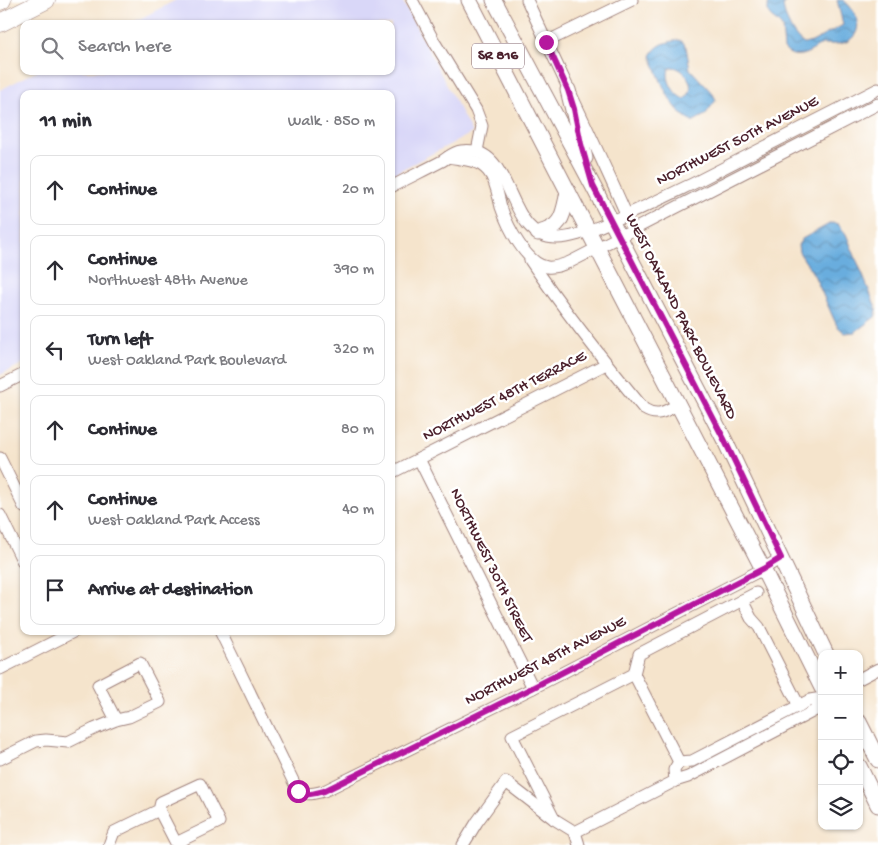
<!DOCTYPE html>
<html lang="en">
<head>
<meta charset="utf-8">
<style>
	body { margin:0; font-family:"Gochi Hand",sans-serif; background:#f2f2f3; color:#2b2b33 }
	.controls { position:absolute; right:15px; bottom:15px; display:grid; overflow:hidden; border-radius:10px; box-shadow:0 1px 4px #0004 }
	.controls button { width:45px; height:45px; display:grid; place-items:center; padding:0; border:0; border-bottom:1px solid #e1e1e2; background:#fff; color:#2b2b33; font:25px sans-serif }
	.stop { position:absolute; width:15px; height:15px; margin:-11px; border:4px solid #b5179e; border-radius:50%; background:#fff }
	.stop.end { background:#b5179e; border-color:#fff; box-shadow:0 1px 5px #0008 }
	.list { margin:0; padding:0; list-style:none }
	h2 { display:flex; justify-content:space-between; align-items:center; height:65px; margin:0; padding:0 20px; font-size:21px }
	h2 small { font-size:16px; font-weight:400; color:#7c7c81 }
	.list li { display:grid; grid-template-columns:32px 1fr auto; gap:15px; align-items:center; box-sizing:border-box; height:70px; margin:0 10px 10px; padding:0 10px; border:1px solid #e1e1e2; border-radius:10px }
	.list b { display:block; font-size:19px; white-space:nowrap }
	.list p { margin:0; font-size:16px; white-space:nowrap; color:#7c7c81 }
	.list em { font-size:16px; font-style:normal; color:#7c7c81 }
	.icon { flex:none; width:28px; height:28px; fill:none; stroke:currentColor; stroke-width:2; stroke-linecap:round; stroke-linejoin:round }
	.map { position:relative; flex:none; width:878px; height:845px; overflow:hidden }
	.search { position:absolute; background:#fff; box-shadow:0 1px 4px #0004; left:20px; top:20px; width:375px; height:55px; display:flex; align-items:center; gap:12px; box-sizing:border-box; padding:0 18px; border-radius:10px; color:#7c7c81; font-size:19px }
	.panel { position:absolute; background:#fff; box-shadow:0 1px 4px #0004; left:20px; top:90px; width:375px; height:545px; border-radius:10px }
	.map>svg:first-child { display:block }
	.built { fill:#d9d7f8 }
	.water { fill:url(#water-waves); stroke:#5a6684; fill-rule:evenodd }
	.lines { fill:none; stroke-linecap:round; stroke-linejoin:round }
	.minor-casing { stroke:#a0827c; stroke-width:13 }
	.major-casing { stroke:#a0827c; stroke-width:17 }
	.highway-casing { stroke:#a0827c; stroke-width:19 }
	.minor { stroke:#fff; stroke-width:11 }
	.major { stroke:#fff; stroke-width:15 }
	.highway { stroke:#fff; stroke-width:18 }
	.route { stroke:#b5179e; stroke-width:6 }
	.labels { text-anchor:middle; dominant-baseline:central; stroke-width:5; stroke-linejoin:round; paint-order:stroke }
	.shield { fill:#fff; stroke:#80626b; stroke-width:1 }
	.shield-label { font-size:15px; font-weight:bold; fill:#4a1f2b }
	.street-label { font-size:16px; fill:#4a1f2b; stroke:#fff }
</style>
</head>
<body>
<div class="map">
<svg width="878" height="845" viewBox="0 0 878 845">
	<defs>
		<pattern id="water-waves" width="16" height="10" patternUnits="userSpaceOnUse" patternTransform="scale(1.25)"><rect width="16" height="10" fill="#69adde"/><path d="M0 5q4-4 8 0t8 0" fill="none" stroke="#588cb4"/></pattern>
	</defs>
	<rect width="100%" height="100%" fill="#fff"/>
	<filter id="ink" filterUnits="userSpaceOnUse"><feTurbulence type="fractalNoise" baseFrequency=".02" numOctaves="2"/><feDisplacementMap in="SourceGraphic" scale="10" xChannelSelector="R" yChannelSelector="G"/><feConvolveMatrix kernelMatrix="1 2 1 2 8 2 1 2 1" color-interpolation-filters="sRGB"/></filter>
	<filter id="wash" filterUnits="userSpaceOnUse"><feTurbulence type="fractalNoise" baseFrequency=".0096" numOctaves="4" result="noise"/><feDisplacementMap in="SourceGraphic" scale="20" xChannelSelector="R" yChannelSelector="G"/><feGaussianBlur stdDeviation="1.12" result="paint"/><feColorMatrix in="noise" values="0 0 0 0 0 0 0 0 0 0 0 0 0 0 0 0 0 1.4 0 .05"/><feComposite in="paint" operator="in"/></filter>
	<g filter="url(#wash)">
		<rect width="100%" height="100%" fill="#f5e4cc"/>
		<path class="built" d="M176 0H402L472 133 391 175V94H24V363L0 375V90L37 71H391V24H130Z"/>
		<g class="water">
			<path d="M769 0H787L783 6C785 19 793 37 804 44L812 42 843 25 837 0H843C857 10 866 33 846 42 839 45 830 44 822 44 812 51 796 63 784 49L782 27C773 15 765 20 769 0Z"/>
			<path d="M679 40 683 42 686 47 690 69 713 94 716 100 705 115 692 122C668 106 661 81 651 56 656 44 667 42 679 40ZM673 67C687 69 698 90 684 99 674 95 665 79 669 69Z"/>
			<path d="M831 223 838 224 846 234 877 310 875 317 855 332 845 333 837 326 814 275 799 252 798 245 802 239Z"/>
		</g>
	</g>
	<g filter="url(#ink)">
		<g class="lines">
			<defs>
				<g id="minor">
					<path d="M412 0 435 43 476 110 482 126 477 151"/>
					<path d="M527 0C560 72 595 143 627 216"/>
					<path d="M546 42 632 0"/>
					<path d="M448 157C463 160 477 159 488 171 496 180 498 196 501 207 507 225 526 264 547 267 555 268 562 265 570 262L878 104"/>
					<path d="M391 187C408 178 425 170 442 161 449 157 453 152 461 151 517 143 503 239 557 238 573 238 588 231 603 225 635 212 665 197 696 182 757 151 817 120 878 89"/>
					<path d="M530 260C565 312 604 361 644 409 657 417 664 412 677 405"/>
					<path d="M0 386 24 374"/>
					<path d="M0 458 24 507"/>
					<path d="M419 459 533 688"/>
					<path d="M391 473 606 364"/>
					<path d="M0 515 24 564"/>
					<path d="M742 600 751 618 759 627 799 706"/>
					<path d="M220 631 298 791C307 796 315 793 324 791L533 688 763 569 781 558"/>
					<path d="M0 669 75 631"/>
					<path d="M634 674 679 762"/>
					<path d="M859 679 878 669"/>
					<path d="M0 759 36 741 46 740 68 742 94 729 116 720 129 717 160 702 140 663 98 685 116 720"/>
					<path d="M679 762 692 761 810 700 822 698"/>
					<path d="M675 781 688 777 814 711 822 702"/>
					<path d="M554 819 512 736 634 674 639 654 756 593"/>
					<path d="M575 832 675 781 674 770 679 762"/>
					<path d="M575 832 579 845"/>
					<path d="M109 845 114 832 159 810 161 802 200 784 219 822 176 843 159 810"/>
					<path d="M463 845 477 822 506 782 554 819 575 832"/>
				</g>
				<g id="major">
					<path d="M469 0 763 569 822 688"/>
					<path d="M494 0 593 186 725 441 826 654"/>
					<path d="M568 90 585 158"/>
					<path d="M538 233C563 228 563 214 568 192"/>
					<path d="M859 722 878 760"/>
					<path d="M859 766 878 805"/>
				</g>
				<g id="highway">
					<path d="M0 1 2 0"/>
					<path d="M0 23 46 0"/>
				</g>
			</defs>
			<use href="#minor" class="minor-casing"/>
			<use href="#major" class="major-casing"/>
			<use href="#highway" class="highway-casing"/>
			<use href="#minor" class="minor"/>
			<use href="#major" class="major"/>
			<use href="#highway" class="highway"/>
		</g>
	</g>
	<g class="lines" filter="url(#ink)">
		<path class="route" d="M298 791C306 797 315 793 324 791L532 688 763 569 781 558 725 441 593 186 581 144 574 109 568 90 546 42"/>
	</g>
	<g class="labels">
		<rect class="shield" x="472" y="43.5" width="52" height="25" rx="4"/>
		<g class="shield-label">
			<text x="498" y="56">SR 816</text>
		</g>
		<g class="street-label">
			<text transform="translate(738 142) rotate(-27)">NORTHWEST 50TH AVENUE</text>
			<text transform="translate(680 317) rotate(63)">WEST OAKLAND PARK BOULEVARD</text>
			<text transform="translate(505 397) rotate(-27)">NORTHWEST 48TH TERRACE</text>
			<text transform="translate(490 566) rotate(64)">NORTHWEST 30TH STREET</text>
			<text transform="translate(546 662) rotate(-27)">NORTHWEST 48TH AVENUE</text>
		</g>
	</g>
</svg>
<div class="controls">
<button>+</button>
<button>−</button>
<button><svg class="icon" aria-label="locate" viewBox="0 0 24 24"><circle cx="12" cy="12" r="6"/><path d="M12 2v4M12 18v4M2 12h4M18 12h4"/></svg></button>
<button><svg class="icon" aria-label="layers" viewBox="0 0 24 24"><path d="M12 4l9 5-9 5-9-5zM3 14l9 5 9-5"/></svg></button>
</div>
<div class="stop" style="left:298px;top:791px"></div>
<div class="stop end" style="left:546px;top:42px"></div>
<div class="search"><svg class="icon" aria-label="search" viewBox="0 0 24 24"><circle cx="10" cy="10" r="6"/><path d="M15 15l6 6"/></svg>Search here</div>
<section class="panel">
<h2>11 min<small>Walk · 850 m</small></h2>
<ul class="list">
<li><svg class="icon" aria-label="ahead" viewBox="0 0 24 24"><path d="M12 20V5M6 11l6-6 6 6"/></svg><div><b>Continue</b></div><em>20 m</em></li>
<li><svg class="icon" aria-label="ahead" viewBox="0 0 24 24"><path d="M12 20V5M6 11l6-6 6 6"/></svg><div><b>Continue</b><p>Northwest 48th Avenue</p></div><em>390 m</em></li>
<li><svg class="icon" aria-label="left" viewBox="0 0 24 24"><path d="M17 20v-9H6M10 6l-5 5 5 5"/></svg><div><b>Turn left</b><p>West Oakland Park Boulevard</p></div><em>320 m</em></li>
<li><svg class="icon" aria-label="ahead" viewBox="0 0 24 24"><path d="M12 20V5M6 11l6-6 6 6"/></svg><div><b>Continue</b></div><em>80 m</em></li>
<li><svg class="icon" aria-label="ahead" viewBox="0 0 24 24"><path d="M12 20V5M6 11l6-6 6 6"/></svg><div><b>Continue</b><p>West Oakland Park Access</p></div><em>40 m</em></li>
<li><svg class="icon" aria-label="arrive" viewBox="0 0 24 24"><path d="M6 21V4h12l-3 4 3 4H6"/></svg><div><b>Arrive at destination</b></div></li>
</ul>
</section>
</div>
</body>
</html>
